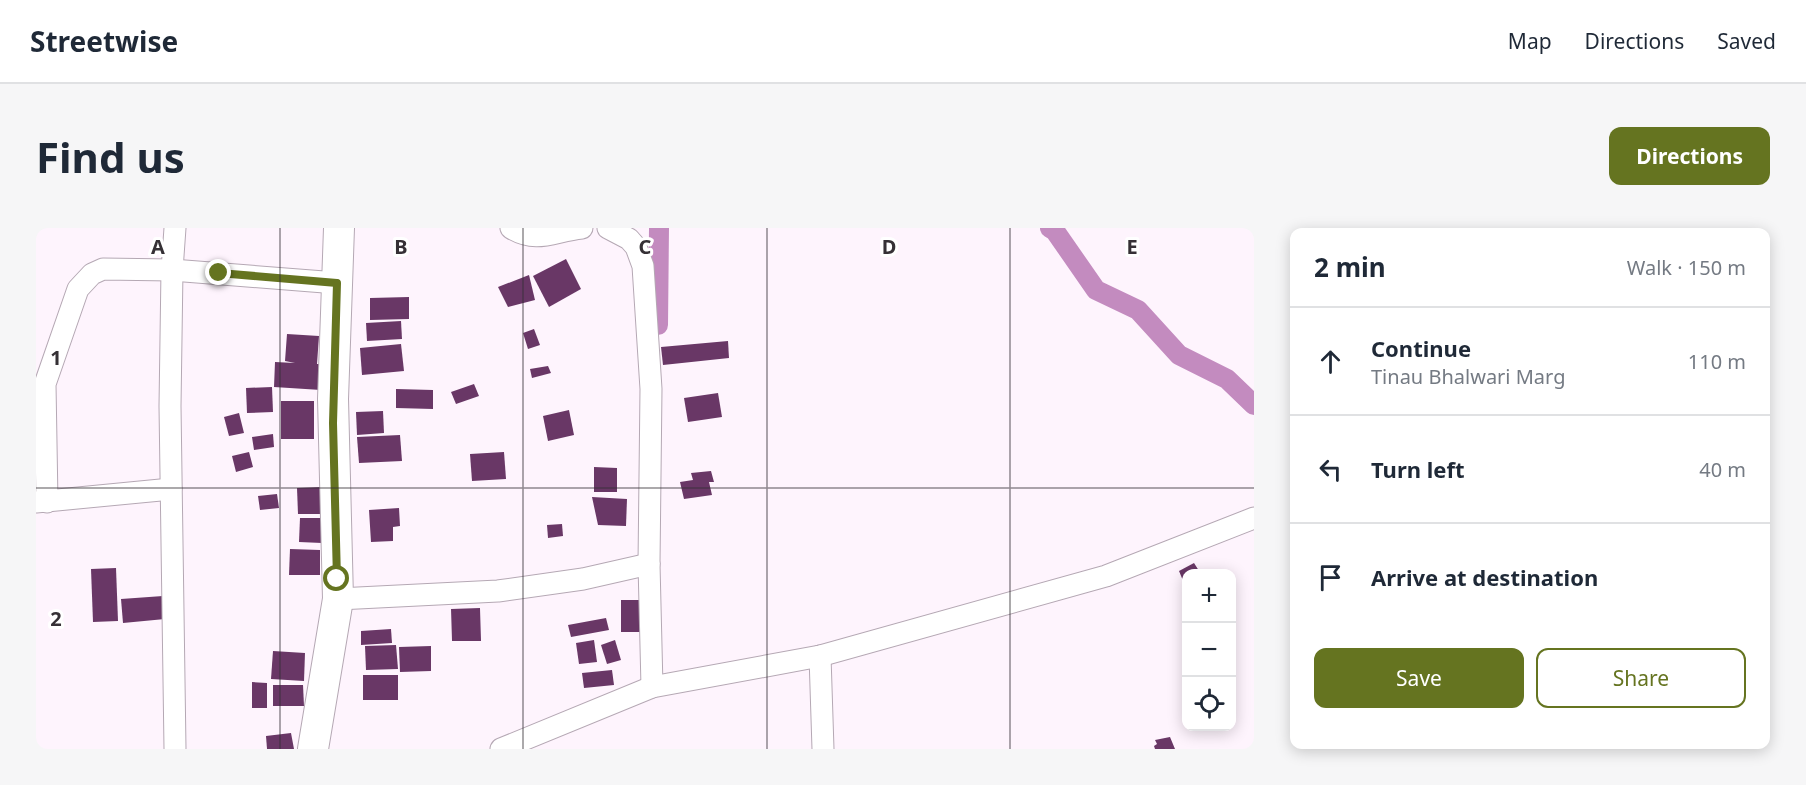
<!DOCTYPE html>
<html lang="en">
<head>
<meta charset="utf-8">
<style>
	body { margin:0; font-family:"Noto Sans",sans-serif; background:#f6f6f7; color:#1f2937 }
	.controls { position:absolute; right:18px; bottom:18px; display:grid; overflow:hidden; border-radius:12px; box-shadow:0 3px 15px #0003 }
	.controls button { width:54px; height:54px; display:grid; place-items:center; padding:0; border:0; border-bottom:2px solid #e0e1e3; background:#fff; color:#1f2937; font:30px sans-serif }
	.stop { position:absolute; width:18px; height:18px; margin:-14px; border:4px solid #657420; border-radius:50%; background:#fff }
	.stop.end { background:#657420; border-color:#fff; box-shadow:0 2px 6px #0008 }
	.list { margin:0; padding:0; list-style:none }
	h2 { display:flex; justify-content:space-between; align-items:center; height:78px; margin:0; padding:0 24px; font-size:26px }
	h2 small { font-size:20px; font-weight:400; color:#747a83 }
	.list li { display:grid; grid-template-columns:39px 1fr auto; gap:18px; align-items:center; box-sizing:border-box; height:108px; padding:0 24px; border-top:2px solid #e0e1e3 }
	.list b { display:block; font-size:22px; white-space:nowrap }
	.list p { margin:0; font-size:20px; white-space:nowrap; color:#747a83 }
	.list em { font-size:20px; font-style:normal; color:#747a83 }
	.actions { display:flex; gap:12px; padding:18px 24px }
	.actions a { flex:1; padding:14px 0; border:2px solid #657420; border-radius:12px; text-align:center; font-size:21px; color:#657420 }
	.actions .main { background:#657420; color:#fff }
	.icon { flex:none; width:33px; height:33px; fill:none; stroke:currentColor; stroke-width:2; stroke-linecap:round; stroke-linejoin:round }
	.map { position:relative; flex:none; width:1218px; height:521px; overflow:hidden; border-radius:12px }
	header { display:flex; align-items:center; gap:36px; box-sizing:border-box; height:84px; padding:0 30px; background:#fff; border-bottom:2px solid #e0e1e3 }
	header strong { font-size:28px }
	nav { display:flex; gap:33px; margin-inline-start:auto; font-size:21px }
	.intro { display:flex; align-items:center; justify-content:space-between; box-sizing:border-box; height:144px; padding:0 36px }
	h1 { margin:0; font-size:42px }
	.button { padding:15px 27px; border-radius:12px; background:#657420; color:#fff; font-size:21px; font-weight:700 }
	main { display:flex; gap:36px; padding:0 36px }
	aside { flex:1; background:#fff; border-radius:12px; box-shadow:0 3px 15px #0003 }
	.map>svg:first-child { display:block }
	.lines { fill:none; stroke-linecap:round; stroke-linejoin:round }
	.canal { stroke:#c38bbf; stroke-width:20 }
	.building { fill:#693766 }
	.street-casing { stroke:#b5a8b4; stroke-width:23 }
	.secondary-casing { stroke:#b5a8b4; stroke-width:32 }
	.street { stroke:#fff; stroke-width:21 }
	.secondary { stroke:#fff; stroke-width:30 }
	.route { stroke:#657420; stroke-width:8 }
	.grid { fill:none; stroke:#353035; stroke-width:1.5; stroke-opacity:0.55 }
	.grid-label { font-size:20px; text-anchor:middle; font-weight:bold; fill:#353035; stroke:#fff; stroke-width:6; stroke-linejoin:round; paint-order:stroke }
</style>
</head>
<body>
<header>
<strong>Streetwise</strong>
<nav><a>Map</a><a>Directions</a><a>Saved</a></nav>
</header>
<div class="intro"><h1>Find us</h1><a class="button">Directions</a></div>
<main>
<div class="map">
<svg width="1218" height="521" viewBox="0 0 1218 521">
	<rect width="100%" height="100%" fill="#fef4fd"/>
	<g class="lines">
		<g class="canal">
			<path d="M1014 0 1019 3 1060 62 1102 82 1143 127 1191 151 1218 177"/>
			<path d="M622 97 623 0"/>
		</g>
	</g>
	<g class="building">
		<path d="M530 31 545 61 513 79 497 48Z"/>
		<path d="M493 47 499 72 472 79 462 59Z"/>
		<path d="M373 69V91L334 92V70Z"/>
		<path d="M365 93 366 111 331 113 330 95Z"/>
		<path d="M498 101 504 117 492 121 487 105Z"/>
		<path d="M251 106 283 108 281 136H286L285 162 238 159 239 134 259 135 249 133Z"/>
		<path d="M692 113 693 130 627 137 625 119Z"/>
		<path d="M365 116 368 143 326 147 324 120Z"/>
		<path d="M512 138 515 145 496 150 494 141Z"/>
		<path d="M438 156 443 168 420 176 415 164Z"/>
		<path d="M236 159 237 184 211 185 210 160Z"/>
		<path d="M360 161 397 162V181L360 180Z"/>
		<path d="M682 165 686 189 652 194 648 170Z"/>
		<rect x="245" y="173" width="33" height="38"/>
		<path d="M533 182 538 207 512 213 507 188Z"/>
		<path d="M347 183 348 205 321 207 320 184Z"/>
		<path d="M203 185 208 205 193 208 188 189Z"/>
		<path d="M237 206 238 219 218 222 216 209Z"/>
		<path d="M364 207 366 233 323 235 321 209Z"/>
		<path d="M213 224 217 239 200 244 196 228Z"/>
		<path d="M468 224 470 251 436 253 434 226Z"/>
		<path d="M558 239 581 240V264H558Z"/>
		<path d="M675 243 678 254H673L676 267 648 271 644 254 657 252 655 245Z"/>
		<path d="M286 259V286H262L261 260Z"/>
		<path d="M241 266 243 280 224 282 222 268Z"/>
		<path d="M556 269 591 271 590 298 562 297Z"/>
		<path d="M363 280 364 298 357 299V313L335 314 333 282Z"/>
		<path d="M264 290H287L286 315 263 314Z"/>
		<path d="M526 296 527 308 512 310 511 297Z"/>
		<path d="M254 321 284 322V347H253Z"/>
		<path d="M1158 335 1165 346H1150V360L1143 343Z"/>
		<path d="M80 340 82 393 57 394 55 341Z"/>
		<path d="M127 368 129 391 87 395 85 371Z"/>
		<path d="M585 372H612L613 404H585Z"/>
		<path d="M444 380 445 413H416L415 381Z"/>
		<path d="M570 390 573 402 535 409 532 397Z"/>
		<path d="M355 401 356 415 325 417V403Z"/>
		<path d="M558 412 561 434 543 436 540 415Z"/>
		<path d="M579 412 585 432 571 436 565 417Z"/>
		<path d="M360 417 362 441 330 442 329 418Z"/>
		<path d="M395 418V443L364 444 363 419Z"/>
		<path d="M237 423 269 425 268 453 235 451Z"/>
		<path d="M576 442 578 457 548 460 546 445Z"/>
		<rect x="327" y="447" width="35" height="25"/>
		<path d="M216 454 231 455V480H216Z"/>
		<path d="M237 457H267L268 478H237Z"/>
		<path d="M255 505 258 521H231L230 508Z"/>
		<path d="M1134 509 1139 521H1119L1118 518 1121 516 1119 512Z"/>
	</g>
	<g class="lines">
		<defs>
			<g id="street">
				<path d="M475 0C502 16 517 3 546 0"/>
				<path d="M572 0 593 11 600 19 607 38 615 161 613 336 616 459"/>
				<path d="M0 274 135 261"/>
				<path d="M11 274 9 156 42 61 56 46 67 41 136 42 301 55"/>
				<path d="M302 371 462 363 547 351 613 336"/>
				<path d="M784 428 787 521"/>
				<path d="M139 520 134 178 136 42 139 0"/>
				<path d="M465 521 616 459 784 428 1070 348 1218 290"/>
			</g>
			<path id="secondary" d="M277 521 302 371 297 171 303 0"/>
		</defs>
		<use href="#street" class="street-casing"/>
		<use href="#secondary" class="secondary-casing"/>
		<use href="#street" class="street"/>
		<use href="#secondary" class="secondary"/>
	</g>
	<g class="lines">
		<path class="route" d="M183 45 301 55 297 195 301 351"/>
	</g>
	<path class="grid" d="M244 0V521M487 0V521M731 0V521M974 0V521M0 260H1218"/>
	<g class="grid-label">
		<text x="122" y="26">A</text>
		<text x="365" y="26">B</text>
		<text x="609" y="26">C</text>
		<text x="853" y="26">D</text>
		<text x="1096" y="26">E</text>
		<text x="20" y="137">1</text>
		<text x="20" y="398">2</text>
	</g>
</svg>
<div class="controls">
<button>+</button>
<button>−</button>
<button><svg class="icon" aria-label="locate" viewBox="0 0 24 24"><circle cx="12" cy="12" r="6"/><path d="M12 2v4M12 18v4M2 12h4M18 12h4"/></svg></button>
</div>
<div class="stop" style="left:301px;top:351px"></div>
<div class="stop end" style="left:183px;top:45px"></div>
</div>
<aside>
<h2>2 min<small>Walk · 150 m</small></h2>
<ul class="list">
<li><svg class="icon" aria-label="ahead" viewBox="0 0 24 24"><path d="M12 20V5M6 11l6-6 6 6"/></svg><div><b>Continue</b><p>Tinau Bhalwari Marg</p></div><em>110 m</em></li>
<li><svg class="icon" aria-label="left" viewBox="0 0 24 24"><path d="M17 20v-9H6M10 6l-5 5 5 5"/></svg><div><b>Turn left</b></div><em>40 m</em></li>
<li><svg class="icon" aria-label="arrive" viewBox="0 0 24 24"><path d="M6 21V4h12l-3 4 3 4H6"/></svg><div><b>Arrive at destination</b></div></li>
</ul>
<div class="actions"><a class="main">Save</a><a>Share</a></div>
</aside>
</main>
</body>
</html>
